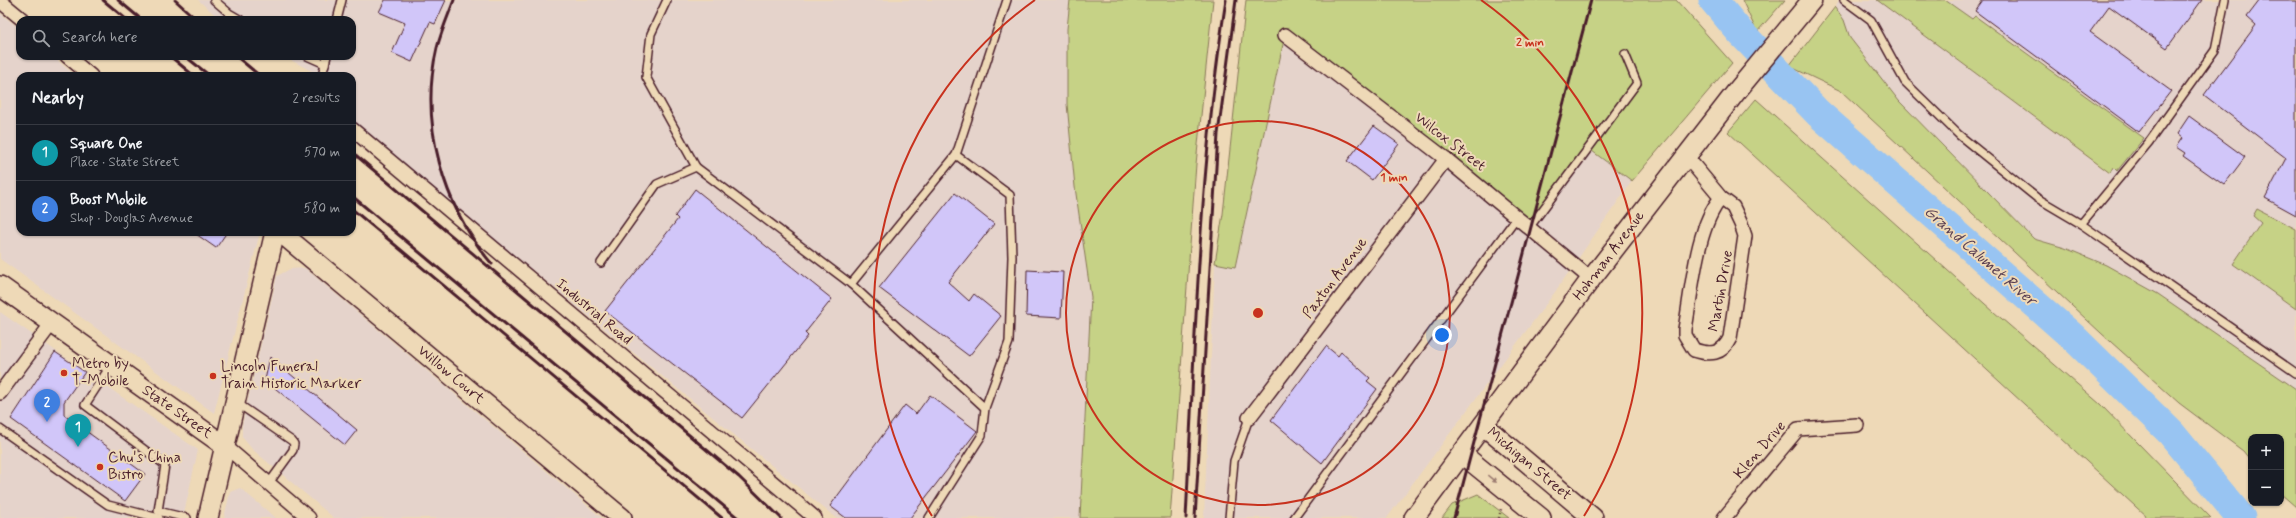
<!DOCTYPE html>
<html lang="en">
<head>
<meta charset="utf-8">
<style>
	body { margin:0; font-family:Mynerve,sans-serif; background:#242831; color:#f1f3f6 }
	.controls { position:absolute; right:12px; bottom:12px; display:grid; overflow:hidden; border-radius:8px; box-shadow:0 1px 3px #0004 }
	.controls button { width:36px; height:36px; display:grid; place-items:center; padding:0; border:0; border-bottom:1px solid #363941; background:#171b24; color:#f1f3f6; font:20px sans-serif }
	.you { position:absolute; left:1442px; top:335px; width:14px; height:14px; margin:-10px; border:3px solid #fff; border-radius:50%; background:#1a73e8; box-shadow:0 0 0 6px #1a73e833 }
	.badge { display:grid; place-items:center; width:26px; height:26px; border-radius:50%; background:#0b8043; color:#fff; font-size:13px; font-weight:700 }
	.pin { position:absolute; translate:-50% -33px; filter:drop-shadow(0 1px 2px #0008) }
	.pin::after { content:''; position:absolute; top:21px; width:14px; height:12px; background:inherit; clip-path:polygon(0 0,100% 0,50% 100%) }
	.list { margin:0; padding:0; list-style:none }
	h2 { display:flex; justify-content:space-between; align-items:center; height:52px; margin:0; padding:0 16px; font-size:17px }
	h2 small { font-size:13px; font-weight:400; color:#9ea1a6 }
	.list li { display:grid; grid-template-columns:26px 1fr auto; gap:12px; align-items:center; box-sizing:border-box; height:56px; padding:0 16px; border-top:1px solid #363941 }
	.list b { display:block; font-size:15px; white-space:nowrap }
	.list p { margin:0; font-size:13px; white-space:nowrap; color:#9ea1a6 }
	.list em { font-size:13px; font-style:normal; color:#9ea1a6 }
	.icon { flex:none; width:22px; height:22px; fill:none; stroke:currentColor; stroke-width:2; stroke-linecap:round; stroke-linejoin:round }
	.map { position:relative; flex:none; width:2296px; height:518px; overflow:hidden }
	.search { position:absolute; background:#171b24; box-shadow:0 1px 3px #0004; left:16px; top:16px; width:340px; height:44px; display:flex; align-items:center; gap:10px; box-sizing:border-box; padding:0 14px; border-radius:12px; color:#9ea1a6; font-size:15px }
	.panel { position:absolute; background:#171b24; box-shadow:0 1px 3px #0004; left:16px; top:72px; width:340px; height:164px; border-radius:12px }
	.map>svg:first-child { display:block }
	.built { fill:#e5d3cb }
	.green { fill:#c6d286; stroke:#887858 }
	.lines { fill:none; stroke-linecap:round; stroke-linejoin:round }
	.river { stroke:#98c4f2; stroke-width:29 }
	.building { fill:#d1c6f9; stroke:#4a1f2b }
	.lane-casing { stroke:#4a1f2b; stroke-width:10 }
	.street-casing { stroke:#4a1f2b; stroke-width:16 }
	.secondary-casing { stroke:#4a1f2b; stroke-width:22 }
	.path { stroke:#4a1f2b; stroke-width:2.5; stroke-dasharray:1 3; stroke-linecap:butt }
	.lane { stroke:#eed9b7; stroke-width:7 }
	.street { stroke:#eed9b7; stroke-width:13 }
	.secondary { stroke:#eed9b7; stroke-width:19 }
	.rail { stroke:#4a1f2b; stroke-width:3 }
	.oneway { fill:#9c7c71 }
	.ring { fill:none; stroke:#c8321e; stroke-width:2 }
	.poi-dot { fill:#c8321e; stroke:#eed9b7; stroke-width:1.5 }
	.labels { text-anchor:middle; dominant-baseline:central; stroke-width:4; stroke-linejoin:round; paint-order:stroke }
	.street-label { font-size:15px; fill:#4a1f2b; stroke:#eed9b7 }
	.poi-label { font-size:15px; fill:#4a1f2b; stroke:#eed9b7; text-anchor:start }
	.water-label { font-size:16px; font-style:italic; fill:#5a4053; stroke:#eed9b7 }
	.centre { fill:#c8321e; stroke:#eed9b7; stroke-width:2 }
	.ring-label { font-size:12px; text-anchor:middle; font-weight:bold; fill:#c8321e; stroke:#eed9b7; stroke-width:4; stroke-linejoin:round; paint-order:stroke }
</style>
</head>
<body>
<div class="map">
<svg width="2296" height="518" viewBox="0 0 2296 518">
	<rect width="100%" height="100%" fill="#eed9b7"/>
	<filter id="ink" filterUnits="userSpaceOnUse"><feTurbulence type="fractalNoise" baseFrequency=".025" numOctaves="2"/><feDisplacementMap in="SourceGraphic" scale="8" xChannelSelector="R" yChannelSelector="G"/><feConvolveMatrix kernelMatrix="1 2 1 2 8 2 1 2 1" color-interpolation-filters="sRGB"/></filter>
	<g filter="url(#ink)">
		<g class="built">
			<path d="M198 0H1070L1067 29V104L1075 187 1091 297 1080 518H836L352 123V76H321L283 56H352V20H221Z"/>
			<path d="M1839 0H1877L2109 173 2113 167 2117 171 2143 138 1975 16 1972 20 1945 0H2296V229L2257 209 2261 223 2233 264 2296 309V389L2158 294 2106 265 2065 248 2034 239 1899 101 1850 38 1844 20 1835 7Z"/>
			<path d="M0 13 20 29V56H52L76 76H20V232H260L214 413 0 259Z"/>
			<path d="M1285 35 1588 148 1632 181 1555 292 1387 518H1204L1215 263 1235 266Z"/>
			<path d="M305 268 602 518H334L252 449 242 437V425L277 276 290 269Z"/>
			<path d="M0 312 198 450 183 518H0Z"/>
			<path d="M240 488 276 518H224L230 492Z"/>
		</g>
		<g class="green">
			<path d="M1070 0H1213L1196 164 1170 518H1080L1091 297 1075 187 1067 104V29Z"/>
			<path d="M1246 0H1676L1732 63 1632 181 1588 148 1529 228 1285 35 1235 267 1215 263 1223 214Z"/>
			<path d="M1742 0H1785L1757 32Z"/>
			<path d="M1877 0H1945L1972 19 1975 16 2144 138 2117 171 2113 167 2110 173Z"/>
			<path d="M1835 7 1844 20 1850 38 1899 101 2034 239 2065 248 2106 265 2158 294 2296 389V507L2281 494V437H2251V461L2243 451 2179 403 2101 333 1841 91 1789 66Z"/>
			<path d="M1756 99 1994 312 2100 404 2211 518H2148L1728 132Z"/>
			<path d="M2257 209 2296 229V309L2233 264 2261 223 2253 216Z"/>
			<path d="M1478 494 1509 518H1442L1452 505Z"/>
		</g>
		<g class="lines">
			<path class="river" d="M1713 0 1740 32 1818 113 2074 338 2171 433 2241 518"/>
		</g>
		<g class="building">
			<path d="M385 0H446L435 24 430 22 412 62 392 53 405 23 379 12Z"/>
			<path d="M1983 0H2202L2167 48 2109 6 2090 32 2171 91 2139 132 1975 11Z"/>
			<path d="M2260 0H2296V215L2265 198 2286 158 2204 95 2256 25 2247 17Z"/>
			<path d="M2189 116 2245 157 2224 185 2183 156 2185 153 2176 147 2182 138 2177 134Z"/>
			<path d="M1374 126 1399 144 1372 180 1347 161Z"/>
			<path d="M695 189 832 299 805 333 808 336 742 418 605 311 678 219 675 216Z"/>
			<path d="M955 193 994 224 948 282 969 301 974 294 1001 316 969 356 879 288Z"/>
			<path d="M193 232H227L216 248Z"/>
			<path d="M1027 270 1063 272 1061 318 1026 316Z"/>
			<path d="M1326 346 1338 356 1341 352 1370 378 1367 381 1377 389 1322 463 1271 420Z"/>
			<path d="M55 352 85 372 64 402V415L145 474 125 501 11 419Z"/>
			<path d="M270 357 357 430 345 445 265 380Z"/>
			<path d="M930 395 977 431 910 518H846L830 506 905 405 916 414Z"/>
		</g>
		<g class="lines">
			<defs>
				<g id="lane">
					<path d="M214 0 229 13 241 20"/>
					<path d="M667 0 651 34 646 77 696 167"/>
					<path d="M1844 0 1871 20 1905 82 1959 135 2037 198 2081 224"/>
					<path d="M2225 0 2215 50 2149 142 2081 224 2296 373"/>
					<path d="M337 20 342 0"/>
					<path d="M307 56 325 64"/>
					<path d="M322 76 327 56"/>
					<path d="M956 155 1010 195 1012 257 1009 342 985 408"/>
					<path d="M1529 228 1637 83 1625 54"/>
					<path d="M601 263 657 184 696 167 851 284 985 408 982 435 929 518"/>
					<path d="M851 284 956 155 1007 0"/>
					<path d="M111 365 85 405 165 465 158 511 187 518"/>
					<path d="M237 403 292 441 294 444 293 450 269 483"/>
					<path d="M0 429 108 505 159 518"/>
					<path d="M1229 518 1234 461 1249 418"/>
					<path d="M1294 518 1517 217"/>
				</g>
				<g id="street">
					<path d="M0 1 23 20"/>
					<path d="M1285 35 1446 159 1591 279"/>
					<path d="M67 56 91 76"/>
					<path d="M352 129 815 518"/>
					<path d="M1686 156 1721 198 1733 207 1741 224 1745 236 1730 338C1722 355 1710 355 1694 350L1685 335V329C1692 291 1696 227 1721 198"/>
					<path d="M0 393 52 323"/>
					<path d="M1249 418 1446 159"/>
					<path d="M225 446 309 518"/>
					<path d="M1724 518 1798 429 1857 425"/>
				</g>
				<g id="secondary">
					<path d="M280 232 622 518"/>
					<path d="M0 286 225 446"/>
					<path d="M1483 425 1593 518"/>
					<path d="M1462 454 1541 518"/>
					<path d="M208 518 275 232"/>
					<path d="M1414 518 1591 279 1736 92 1812 0"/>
				</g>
			</defs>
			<use href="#lane" class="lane-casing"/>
			<use href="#street" class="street-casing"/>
			<use href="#secondary" class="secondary-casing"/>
			<path class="path" d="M1499 518 1501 509"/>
			<use href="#lane" class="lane"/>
			<use href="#street" class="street"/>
			<use href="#secondary" class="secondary"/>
			<g class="rail">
				<path d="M103 0 127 20"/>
				<path d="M118 0 142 20"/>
				<path d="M175 0 197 20"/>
				<path d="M454 0C448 16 441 32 437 48 419 123 443 207 492 264"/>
				<path d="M170 56 194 76"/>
				<path d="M185 56 210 76"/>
				<path d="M236 56 260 76"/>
				<path d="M352 152 739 477 781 518"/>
				<path d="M352 196 738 518"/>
				<path d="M352 209 722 518"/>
				<path d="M1186 518C1195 345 1199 171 1226 0"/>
				<path d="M1195 518 1218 134 1236 0"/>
				<path d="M1454 518 1591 0"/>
			</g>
		</g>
		<defs><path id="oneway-solid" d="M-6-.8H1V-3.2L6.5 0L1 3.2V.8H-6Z"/></defs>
		<use class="oneway" href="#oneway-solid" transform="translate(1492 479) rotate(39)"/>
	</g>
	<g class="ring">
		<circle cx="1258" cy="313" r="192"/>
		<path d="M932 516A384 384 0 0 1 1035 0M1481 0A384 384 0 0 1 1584 516"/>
	</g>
	<g class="poi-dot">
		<circle cx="64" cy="373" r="4"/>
		<circle cx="213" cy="376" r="4"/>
		<circle cx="100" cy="467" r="4"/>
	</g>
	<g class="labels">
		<g class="street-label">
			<text transform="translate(1450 142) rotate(38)">Wilcox Street</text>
			<text transform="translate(1609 256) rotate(-53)">Hohman Avenue</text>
			<text transform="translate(1335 278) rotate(-53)">Paxton Avenue</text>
			<text transform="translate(1721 291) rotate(-80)">Martin Drive</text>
			<text transform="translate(594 312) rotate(40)">Industrial Road</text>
			<text transform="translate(451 375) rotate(40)">Willow Court</text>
			<text transform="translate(177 412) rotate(35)">State Street</text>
			<text transform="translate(1760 450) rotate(-49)">Klen Drive</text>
			<text transform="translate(1529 464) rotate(40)">Michigan Street</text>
		</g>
		<g class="poi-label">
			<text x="72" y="364">Metro by<tspan x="72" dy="17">T-Mobile</tspan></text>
			<text x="221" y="367">Lincoln Funeral<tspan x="221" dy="17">Train Historic Marker</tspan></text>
			<text x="108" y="458">Chu's China<tspan x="108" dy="17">Bistro</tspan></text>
		</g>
		<g class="water-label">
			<text transform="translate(1980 256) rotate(41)">Grand Calumet River</text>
		</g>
	</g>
	<circle cx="1258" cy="313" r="6" class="centre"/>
	<g class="ring-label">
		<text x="1530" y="46">2 min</text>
		<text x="1394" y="181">1 min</text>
	</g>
</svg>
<div class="controls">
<button>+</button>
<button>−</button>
</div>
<div class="you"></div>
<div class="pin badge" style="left:78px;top:447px;background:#0f9aa8">1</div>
<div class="pin badge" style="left:47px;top:422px;background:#3f7fe0">2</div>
<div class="search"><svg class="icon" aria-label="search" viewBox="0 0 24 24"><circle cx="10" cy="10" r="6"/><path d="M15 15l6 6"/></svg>Search here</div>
<section class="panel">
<h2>Nearby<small>2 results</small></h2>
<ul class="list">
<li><span class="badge" style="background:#0f9aa8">1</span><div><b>Square One</b><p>Place · State Street</p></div><em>570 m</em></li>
<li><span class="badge" style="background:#3f7fe0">2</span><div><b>Boost Mobile</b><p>Shop · Douglas Avenue</p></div><em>580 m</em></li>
</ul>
</section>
</div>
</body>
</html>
